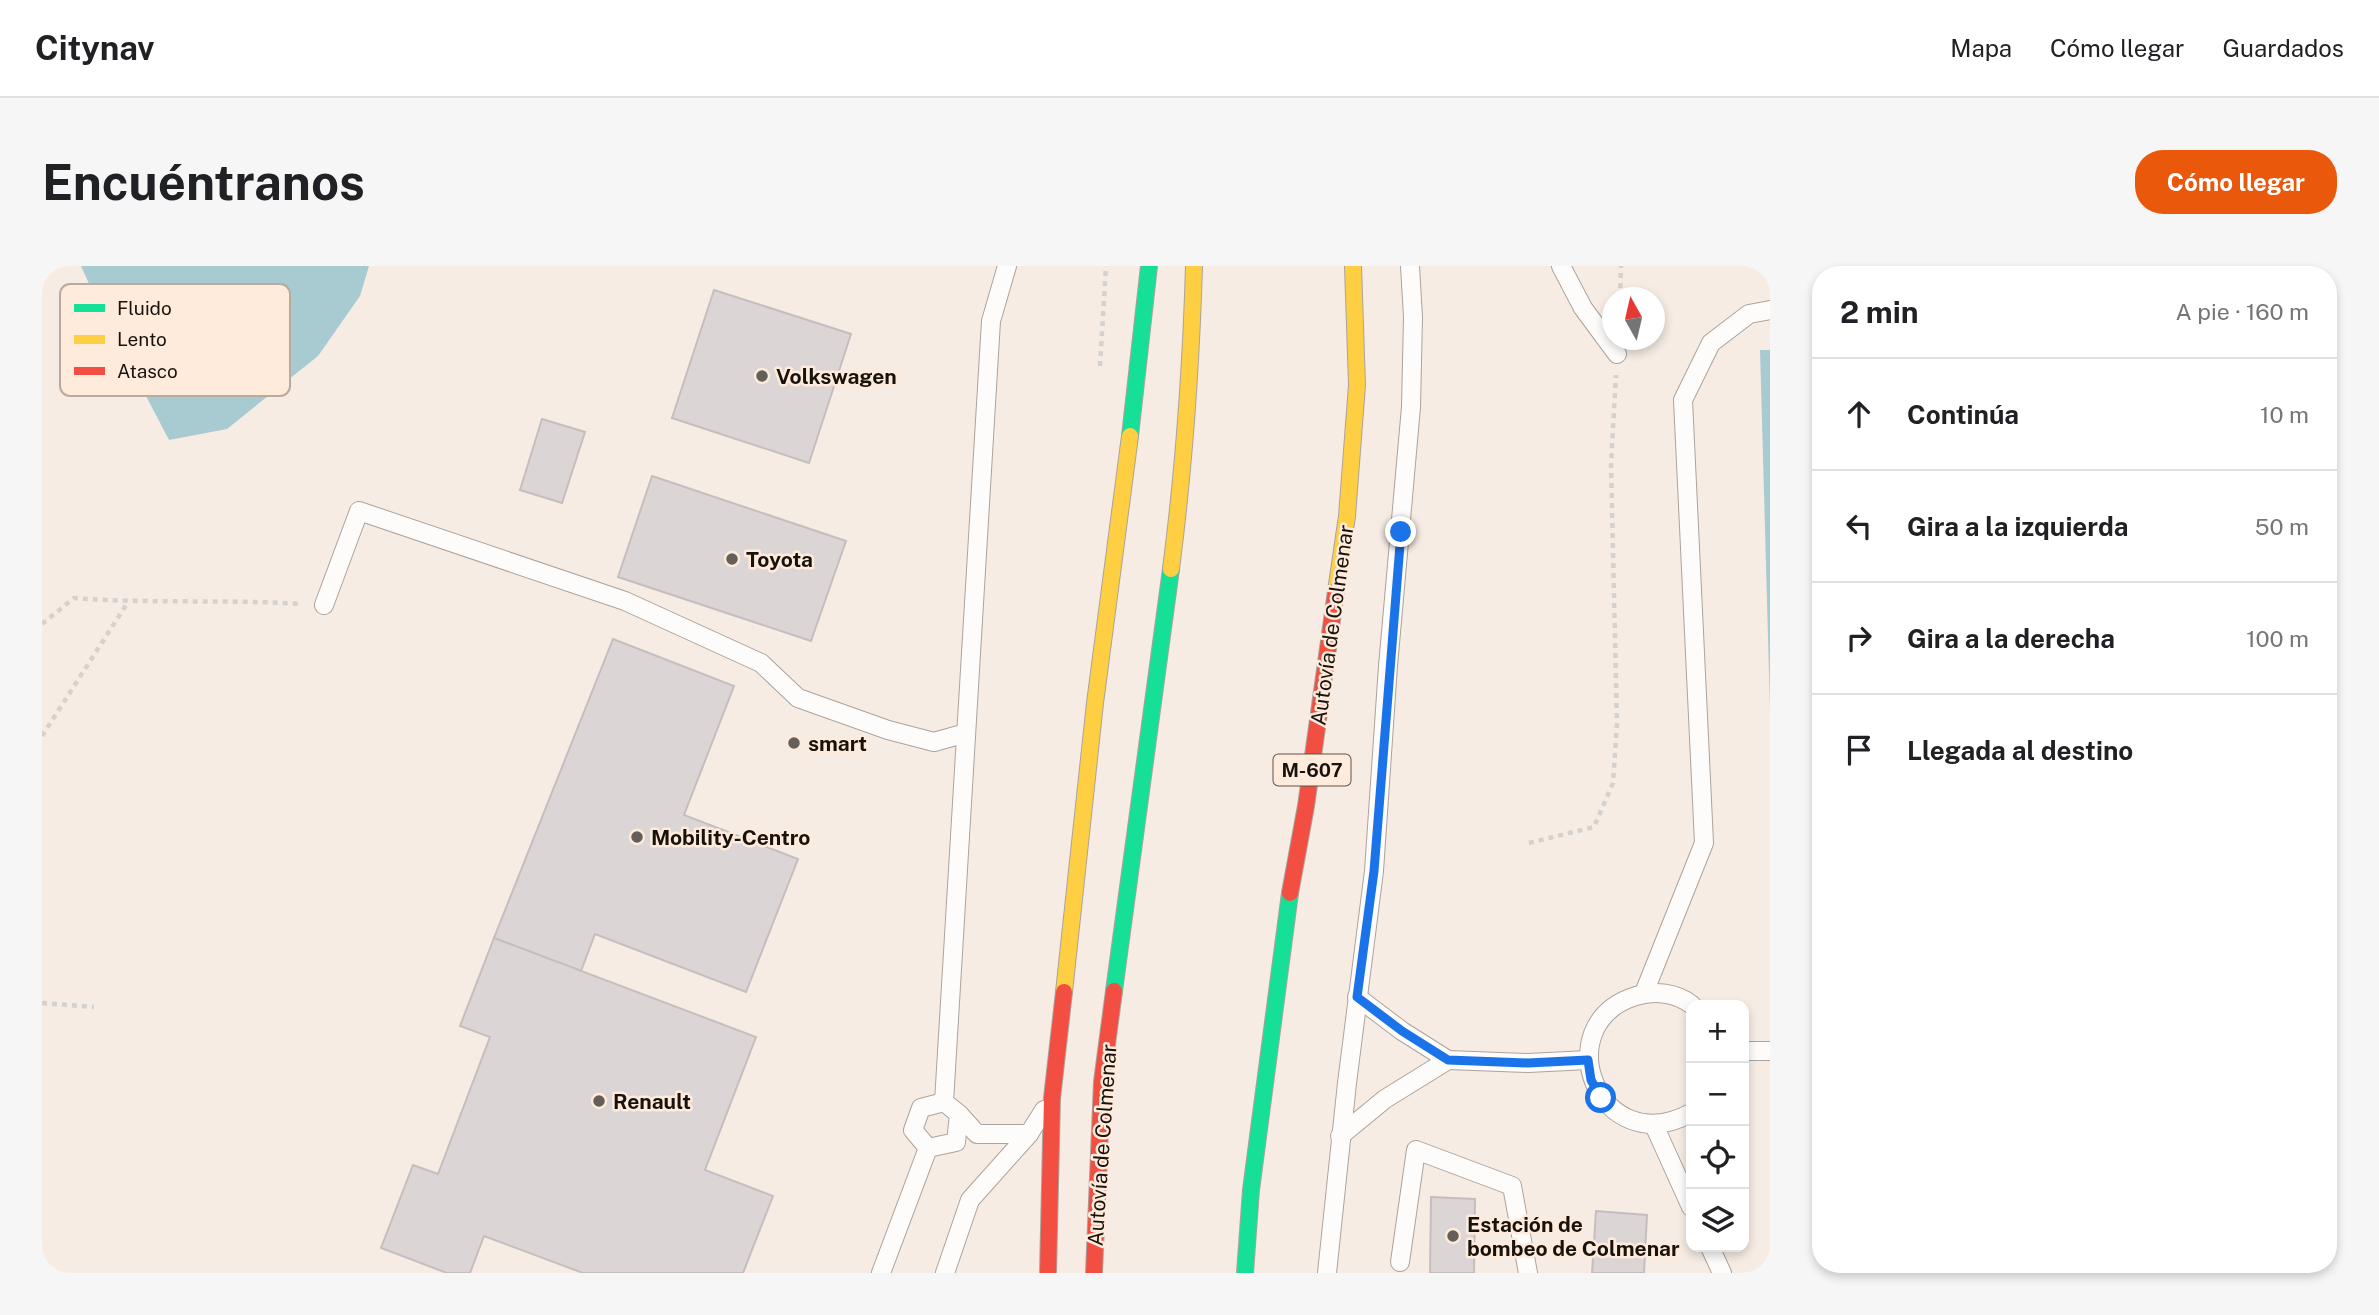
<!DOCTYPE html>
<html lang="es">
<head>
<meta charset="utf-8">
<style>
	body { margin:0; font-family:"Public Sans",sans-serif; background:#f6f6f6; color:#202124 }
	.controls { position:absolute; right:21px; bottom:21px; display:grid; overflow:hidden; border-radius:14px; box-shadow:0 4px 10px #0003 }
	.controls button { width:63px; height:63px; display:grid; place-items:center; padding:0; border:0; border-bottom:2px solid #e0e0e0; background:#fff; color:#202124; font:35px sans-serif }
	.compass { position:absolute; left:1560px; top:21px; width:63px; height:63px; border-radius:50%; background:#fff; box-shadow:0 4px 10px #0003; rotate:352deg }
	.stop { position:absolute; width:21px; height:21px; margin:-16px; border:5px solid #1a73e8; border-radius:50%; background:#fff }
	.stop.end { background:#1a73e8; border-color:#fff; box-shadow:0 2px 7px #0008 }
	.list { margin:0; padding:0; list-style:none }
	h2 { display:flex; justify-content:space-between; align-items:center; height:91px; margin:0; padding:0 28px; font-size:30px }
	h2 small { font-size:23px; font-weight:400; color:#757577 }
	.list li { display:grid; grid-template-columns:46px 1fr auto; gap:21px; align-items:center; box-sizing:border-box; height:112px; padding:0 28px; border-top:2px solid #e0e0e0 }
	.list b { display:block; font-size:26px; white-space:nowrap }
	.list em { font-size:23px; font-style:normal; color:#757577 }
	.icon { flex:none; width:38px; height:38px; fill:none; stroke:currentColor; stroke-width:2; stroke-linecap:round; stroke-linejoin:round }
	.map { position:relative; flex:none; width:1728px; height:1007px; overflow:hidden; border-radius:28px }
	header { display:flex; align-items:center; gap:42px; box-sizing:border-box; height:98px; padding:0 35px; background:#fff; border-bottom:2px solid #e0e0e0 }
	header strong { font-size:33px }
	nav { display:flex; gap:38px; margin-inline-start:auto; font-size:24px }
	.intro { display:flex; align-items:center; justify-content:space-between; box-sizing:border-box; height:168px; padding:0 42px }
	h1 { margin:0; font-size:49px }
	.button { padding:18px 32px; border-radius:28px; background:#ea580c; color:#fff; font-size:24px; font-weight:700 }
	main { display:flex; gap:42px; padding:0 42px }
	aside { flex:1; background:#fff; border-radius:28px; box-shadow:0 4px 10px #0003 }
	.map>svg:first-child { display:block }
	.water { fill:#a7cbd0 }
	.building { fill:#dcd5d5; stroke:#c6bebe; stroke-width:2 }
	.lines { fill:none; stroke-linecap:round; stroke-linejoin:round }
	.lane-casing { stroke:#aba39c; stroke-width:20 }
	.fast-casing { stroke:#aba39c; stroke-width:18 }
	.slow-casing { stroke:#aba39c; stroke-width:18 }
	.jam-casing { stroke:#aba39c; stroke-width:18 }
	.path { stroke:#d4d1cf; stroke-width:4.5; stroke-dasharray:5 5; stroke-linecap:butt }
	.lane { stroke:#fefcfb; stroke-width:18 }
	.fast { stroke:#16e098; stroke-width:16 }
	.slow { stroke:#ffcf43; stroke-width:16 }
	.jam { stroke:#f24e42; stroke-width:16 }
	.route { stroke:#1a73e8; stroke-width:9 }
	.poi-dot { fill:#665e58; stroke:#feebdc; stroke-width:2.5 }
	.labels { text-anchor:middle; dominant-baseline:central; stroke-width:5; stroke-linejoin:round; paint-order:stroke }
	.shield { fill:#feebdc; stroke:#5d534b; stroke-width:2 }
	.shield-label { font-size:19px; font-weight:bold; fill:#18120d }
	.poi-label { font-size:21px; font-weight:bold; fill:#18120d; stroke:#feebdc; text-anchor:start }
	.street-label { font-size:21px; fill:#18120d; stroke:#feebdc }
	.key { fill:#feebdc; stroke:#b9aa9e; stroke-width:2 }
	.key-label { font-size:19px; fill:#18120d }
</style>
</head>
<body>
<header>
<strong>Citynav</strong>
<nav><a>Mapa</a><a>Cómo llegar</a><a>Guardados</a></nav>
</header>
<div class="intro"><h1>Encuéntranos</h1><a class="button">Cómo llegar</a></div>
<main>
<div class="map">
<svg width="1728" height="1007" viewBox="0 0 1728 1007">
	<rect width="100%" height="100%" fill="#f6ece4"/>
	<g class="water">
		<path d="M39 0H327L318 30 276 90 185 163 127 174 58 42Z"/>
		<path d="M1718 84H1728V442Z"/>
	</g>
	<g class="building">
		<path d="M672 24 809 68 767 197 630 152Z"/>
		<path d="M500 153 543 166 520 237 478 224Z"/>
		<path d="M610 210 804 275 769 375 576 311Z"/>
		<path d="M571 373 692 420 642 549 756 593 704 726 553 668 539 705 452 672Z"/>
		<path d="M452 672 714 771 663 904 731 930 701 1007H541L442 970 428 1007H405L339 982 371 899 396 908 448 771 418 760Z"/>
		<path d="M1389 931 1433 933 1432 1007H1388Z"/>
		<path d="M1554 945 1605 949 1602 1007H1550Z"/>
	</g>
	<g class="lines">
		<defs>
			<g id="lane">
				<path d="M965 0 949 55 902 836 917 848 935 868H987L1002 844"/>
				<path d="M1519 0 1541 42 1575 88"/>
				<path d="M282 339 317 245 583 335 719 397 756 432 846 464 892 476 924 467"/>
				<path d="M1602 727 1662 577 1641 134 1669 77 1707 48 1728 44"/>
				<path d="M1315 731 1360 765 1406 794 1486 797 1546 794"/>
				<path d="M1702 785H1728"/>
				<path d="M902 836 879 842 871 864 886 882 914 876 917 848"/>
				<path d="M1649 847C1557 897 1503 758 1594 730 1612 724 1635 727 1650 739"/>
				<path d="M1612 859 1649 941"/>
				<path d="M1298 870 1343 833 1406 794"/>
				<path d="M1668 981 1680 1007"/>
				<path d="M1358 996 1374 884 1470 920 1486 1007"/>
				<path d="M839 1007 886 882"/>
				<path d="M903 1007 928 934 987 868"/>
				<path d="M1285 1007 1305 817 1332 605 1346 400 1369 141 1371 51 1368 0"/>
			</g>
			<g id="fast">
				<path d="M1088 170 1107 0"/>
				<path d="M1072 725 1129 303"/>
				<path d="M1203 1007 1209 924 1248 627"/>
			</g>
			<g id="slow">
				<path d="M1129 303C1142 202 1149 102 1152 0"/>
				<path d="M1294 325 1305 250 1315 119 1311 0"/>
				<path d="M1022 726 1053 437 1088 170"/>
			</g>
			<g id="jam">
				<path d="M1248 627 1264 540 1294 325"/>
				<path d="M1006 1007 1010 832 1022 726"/>
				<path d="M1052 1007 1060 816 1072 725"/>
			</g>
		</defs>
		<use href="#lane" class="lane-casing"/>
		<use href="#fast" class="fast-casing"/>
		<use href="#slow" class="slow-casing"/>
		<use href="#jam" class="jam-casing"/>
		<g class="path">
			<path d="M1578 32 1579 0"/>
			<path d="M1058 100 1064 0"/>
			<path d="M0 358 32 332C108 338 184 333 260 338"/>
			<path d="M0 470 86 336"/>
			<path d="M1487 577 1552 561 1571 517 1575 458 1569 199 1574 109"/>
			<path d="M0 737 52 741"/>
		</g>
		<use href="#lane" class="lane"/>
		<use href="#fast" class="fast"/>
		<use href="#slow" class="slow"/>
		<use href="#jam" class="jam"/>
	</g>
	<g class="lines">
		<path class="route" d="M1359 266 1332 605 1315 731 1360 765 1406 794 1486 797 1546 794 1549 814 1559 832"/>
	</g>
	<g class="poi-dot">
		<circle cx="720" cy="110" r="7"/>
		<circle cx="690" cy="293" r="7"/>
		<circle cx="752" cy="477" r="7"/>
		<circle cx="595" cy="571" r="7"/>
		<circle cx="557" cy="835" r="7"/>
		<circle cx="1411" cy="970" r="7"/>
	</g>
	<g class="labels">
		<rect class="shield" x="1231.5" y="488.5" width="77" height="31" rx="5"/>
		<g class="shield-label">
			<text x="1270" y="504">M-607</text>
		</g>
		<g class="poi-label">
			<text x="734" y="110">Volkswagen</text>
			<text x="704" y="293">Toyota</text>
			<text x="766" y="477">smart</text>
			<text x="609" y="571">Mobility-Centro</text>
			<text x="571" y="835">Renault</text>
			<text x="1425" y="958">Estación de<tspan x="1425" dy="24">bombeo de Colmenar</tspan></text>
		</g>
		<g class="street-label">
			<text transform="translate(1290 359) rotate(-82)">Autovía de Colmenar</text>
			<text transform="translate(1060 879) rotate(-86)">Autovía de Colmenar</text>
		</g>
	</g>
	<rect x="18" y="18" width="230" height="112" rx="10" class="key"/>
	<rect x="32" y="38" width="31" height="8" fill="#16e098"/>
	<rect x="32" y="69" width="31" height="9" fill="#ffcf43"/>
	<rect x="32" y="101" width="31" height="8" fill="#f24e42"/>
	<g class="key-label">
		<text x="75" y="49">Fluido</text>
		<text x="75" y="80">Lento</text>
		<text x="75" y="112">Atasco</text>
	</g>
</svg>
<div class="controls">
<button>+</button>
<button>−</button>
<button><svg class="icon" aria-label="locate" viewBox="0 0 24 24"><circle cx="12" cy="12" r="6"/><path d="M12 2v4M12 18v4M2 12h4M18 12h4"/></svg></button>
<button><svg class="icon" aria-label="layers" viewBox="0 0 24 24"><path d="M12 4l9 5-9 5-9-5zM3 14l9 5 9-5"/></svg></button>
</div>
<svg class="compass" viewBox="-18 -18 36 36"><path d="M0-13l5 13h-10z" fill="#e53935"/><path d="M0 13l5-13h-10z" fill="#757577"/></svg>
<div class="stop" style="left:1559px;top:832px"></div>
<div class="stop end" style="left:1359px;top:266px"></div>
</div>
<aside>
<h2>2 min<small>A pie · 160 m</small></h2>
<ul class="list">
<li><svg class="icon" aria-label="ahead" viewBox="0 0 24 24"><path d="M12 20V5M6 11l6-6 6 6"/></svg><div><b>Continúa</b></div><em>10 m</em></li>
<li><svg class="icon" aria-label="left" viewBox="0 0 24 24"><path d="M17 20v-9H6M10 6l-5 5 5 5"/></svg><div><b>Gira a la izquierda</b></div><em>50 m</em></li>
<li><svg class="icon" aria-label="right" viewBox="0 0 24 24"><path d="M7 20v-9h11M14 6l5 5-5 5"/></svg><div><b>Gira a la derecha</b></div><em>100 m</em></li>
<li><svg class="icon" aria-label="arrive" viewBox="0 0 24 24"><path d="M6 21V4h12l-3 4 3 4H6"/></svg><div><b>Llegada al destino</b></div></li>
</ul>
</aside>
</main>
</body>
</html>
